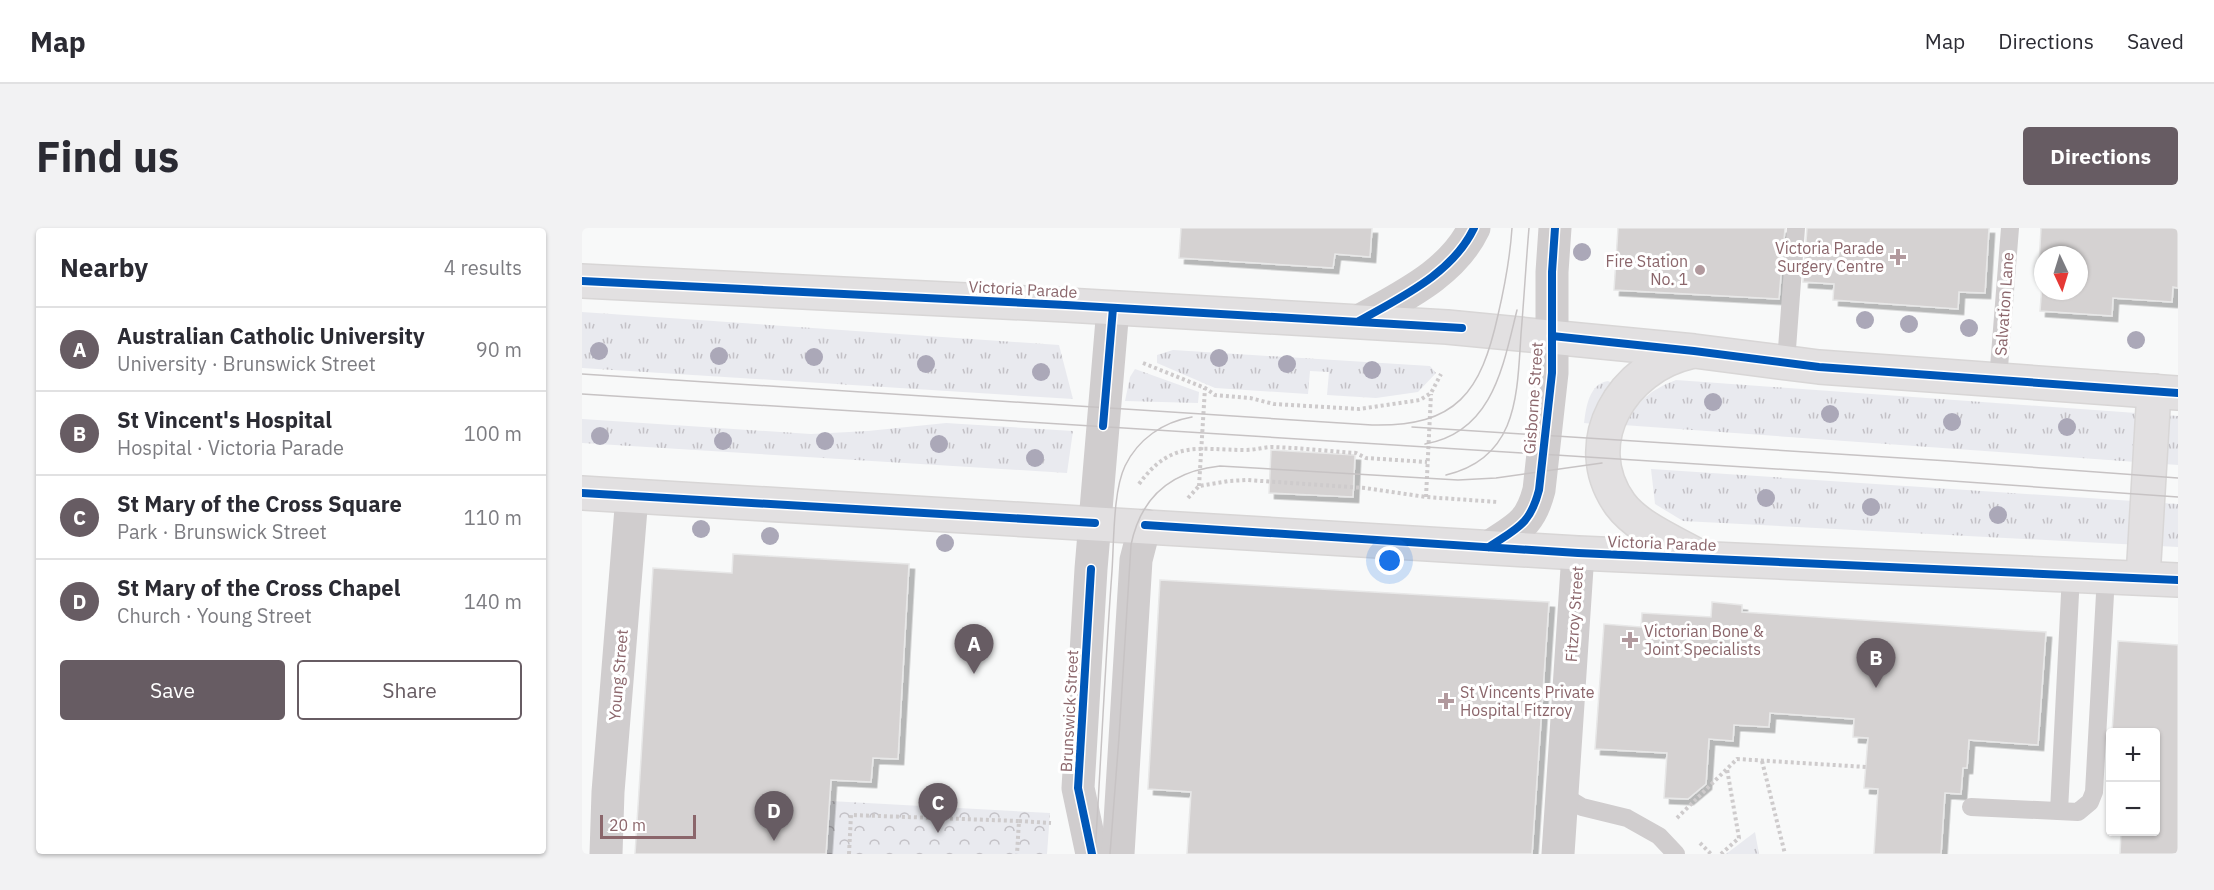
<!DOCTYPE html>
<html lang="en">
<head>
<meta charset="utf-8">
<style>
	body { margin:0; font-family:"IBM Plex Sans",sans-serif; background:#f2f2f3; color:#2b2b33 }
	.controls { position:absolute; right:18px; bottom:18px; display:grid; overflow:hidden; border-radius:6px; box-shadow:0 2px 4px #0004 }
	.controls button { width:54px; height:54px; display:grid; place-items:center; padding:0; border:0; border-bottom:2px solid #e1e1e2; background:#fff; color:#2b2b33; font:30px sans-serif }
	.compass { position:absolute; left:1452px; top:18px; width:54px; height:54px; border-radius:50%; background:#fff; box-shadow:0 2px 4px #0004; rotate:176deg }
	.scale { position:absolute; left:18px; bottom:15px; width:96px; box-sizing:border-box; padding-left:6px; border:3px solid #8b666b; border-top:0; font-size:16px; line-height:21px; white-space:nowrap; color:#8b666b; -webkit-text-stroke:4px #fff; paint-order:stroke }
	.you { position:absolute; left:808px; top:333px; width:21px; height:21px; margin:-15px; border:4px solid #fff; border-radius:50%; background:#1a73e8; box-shadow:0 0 0 9px #1a73e833 }
	.badge { display:grid; place-items:center; width:39px; height:39px; border-radius:50%; background:#675c63; color:#fff; font-size:20px; font-weight:700 }
	.pin { position:absolute; translate:-50% -50px; filter:drop-shadow(0 2px 3px #0008) }
	.pin::after { content:''; position:absolute; top:32px; width:21px; height:18px; background:inherit; clip-path:polygon(0 0,100% 0,50% 100%) }
	.list { margin:0; padding:0; list-style:none }
	h2 { display:flex; justify-content:space-between; align-items:center; height:78px; margin:0; padding:0 24px; font-size:26px }
	h2 small { font-size:20px; font-weight:400; color:#7c7c81 }
	.list li { display:grid; grid-template-columns:39px 1fr auto; gap:18px; align-items:center; box-sizing:border-box; height:84px; padding:0 24px; border-top:2px solid #e1e1e2 }
	.list b { display:block; font-size:22px; white-space:nowrap }
	.list p { margin:0; font-size:20px; white-space:nowrap; color:#7c7c81 }
	.list em { font-size:20px; font-style:normal; color:#7c7c81 }
	.actions { display:flex; gap:12px; padding:18px 24px }
	.actions a { flex:1; padding:14px 0; border:2px solid #675c63; border-radius:6px; text-align:center; font-size:21px; color:#675c63 }
	.actions .main { background:#675c63; color:#fff }
	.map { position:relative; flex:none; width:1596px; height:626px; overflow:hidden; border-radius:6px }
	header { display:flex; align-items:center; gap:36px; box-sizing:border-box; height:84px; padding:0 30px; background:#fff; border-bottom:2px solid #e1e1e2 }
	header strong { font-size:28px }
	nav { display:flex; gap:33px; margin-inline-start:auto; font-size:21px }
	.intro { display:flex; align-items:center; justify-content:space-between; box-sizing:border-box; height:144px; padding:0 36px }
	h1 { margin:0; font-size:42px }
	.button { padding:15px 27px; border-radius:6px; background:#675c63; color:#fff; font-size:21px; font-weight:700 }
	main { display:flex; gap:36px; padding:0 36px }
	aside { flex:1; background:#fff; border-radius:6px; box-shadow:0 2px 4px #0004 }
	.map>svg:first-child { display:block }
	.grass { fill:url(#grass-tufts) }
	.park { fill:url(#park-crowns) }
	.building { fill:#d5d2d2; stroke:#e8e8e8; stroke-width:1.5; fill-rule:evenodd; filter:url(#shadow) }
	.lines { fill:none; stroke-linecap:round; stroke-linejoin:round }
	.primary-casing { stroke:#d8d6d6; stroke-width:36 }
	.path { stroke:#cecbcc; stroke-width:4; stroke-dasharray:3 3; stroke-linecap:butt }
	.service { stroke:#d0cdce; stroke-width:18 }
	.minor { stroke:#d0cdce; stroke-width:33 }
	.tertiary { stroke:#d0cdce; stroke-width:33 }
	.primary { stroke:#e2e0e1; stroke-width:33 }
	.tram { stroke:#c7c3c4; stroke-width:1.5 }
	.cycleway-casing { stroke:#fff; stroke-width:11 }
	.cycleway { stroke:#0057b8; stroke-width:8 }
	.tree { fill:#aba8b8 }
	.poi-dot { fill:#b1999d; stroke:#fff; stroke-width:2 }
	.labels { text-anchor:middle; dominant-baseline:central; stroke-width:6; stroke-linejoin:round; paint-order:stroke }
	.poi-label { font-size:16px; fill:#8b666b; stroke:#fff; text-anchor:end }
	.street-label { font-size:16px; fill:#8b666b; stroke:#fff }
</style>
</head>
<body>
<header>
<strong>Map</strong>
<nav><a>Map</a><a>Directions</a><a>Saved</a></nav>
</header>
<div class="intro"><h1>Find us</h1><a class="button">Directions</a></div>
<main>
<aside>
<h2>Nearby<small>4 results</small></h2>
<ul class="list">
<li><span class="badge">A</span><div><b>Australian Catholic University</b><p>University · Brunswick Street</p></div><em>90 m</em></li>
<li><span class="badge">B</span><div><b>St Vincent's Hospital</b><p>Hospital · Victoria Parade</p></div><em>100 m</em></li>
<li><span class="badge">C</span><div><b>St Mary of the Cross Square</b><p>Park · Brunswick Street</p></div><em>110 m</em></li>
<li><span class="badge">D</span><div><b>St Mary of the Cross Chapel</b><p>Church · Young Street</p></div><em>140 m</em></li>
</ul>
<div class="actions"><a class="main">Save</a><a>Share</a></div>
</aside>
<div class="map">
<svg width="1596" height="626" viewBox="0 0 1596 626">
	<defs>
		<pattern id="grass-tufts" width="24" height="20" patternUnits="userSpaceOnUse" patternTransform="scale(1.5)"><rect width="24" height="20" fill="#e9eaef"/><path d="M3 7l-1-3M5 7V3M7 7l1-3M15 17l-1-3M17 17v-4M19 17l1-3" fill="none" stroke="#c3c1c6"/></pattern>
		<pattern id="park-crowns" width="20" height="18" patternUnits="userSpaceOnUse" patternTransform="scale(1.5)"><rect width="20" height="18" fill="#e9eaef"/><path d="M2 6a3 3 0 1 1 6 0M12 15a3 3 0 1 1 6 0" fill="none" stroke="#c3c1c6"/></pattern>
		<filter id="shadow"><feDropShadow dx="5.5" dy="5.5" stdDeviation="0" flood-color="#0004"/></filter>
	</defs>
	<rect width="100%" height="100%" fill="#f8f9f9"/>
	<g class="grass">
		<path d="M0 84 477 117 491 171 0 140Z"/>
		<path d="M591 122 848 138 854 145 836 164 794 170 745 167 747 144 728 143 726 166 633 160 575 135V127Z"/>
		<path d="M553 141 617 164 616 175 543 173 548 149Z"/>
		<path d="M1094 152 1596 188V237L1041 197C1056 173 1068 162 1094 152Z"/>
		<path d="M1026 153 1030 155 1012 196 1002 195C1004 179 1007 156 1026 153Z"/>
		<path d="M0 191 229 206 286 203 364 195 491 203 485 245 0 215Z"/>
		<path d="M1069 241 1596 276V319L1101 293 1073 276Z"/>
		<path d="M1173 604 1177 626H1144Z"/>
	</g>
	<path class="park" d="M248 573 468 585 465 626H245Z"/>
	<g class="building">
		<path d="M599 0H790L788 29 753 26 751 40 597 30Z"/>
		<path d="M1036 0H1203L1197 71 1032 62Z"/>
		<path d="M1225 0H1407L1403 65 1377 64 1376 81 1251 72 1252 56 1221 54Z"/>
		<path d="M1459 0H1596V60L1591 59 1590 74 1531 70 1530 88 1458 83 1460 56 1456 55ZM1461 27H1497V63H1461Z"/>
		<path d="M689 222 773 227 771 269 687 265Z"/>
		<path d="M151 326 327 336 316 531 291 530 289 554 249 552 244 626H53L71 340 150 345Z"/>
		<path d="M578 352 967 374 950 626H605L609 564 566 561Z"/>
		<path d="M1130 374 1160 377V384L1464 404 1456 517 1387 512 1385 540H1381L1379 566 1363 565 1359 626H1292L1296 561 1282 560 1286 510 1271 509 1272 491 1188 485 1187 499 1152 497 1151 513 1127 511 1124 556 1106 571 1082 570 1085 525 1013 521 1022 396 1059 399 1060 385 1129 389Z"/>
		<path d="M1536 413 1596 417V626H1538L1539 603H1574V504H1530Z"/>
	</g>
	<g class="lines">
		<defs>
			<g id="primary">
				<path d="M0 53 484 77 865 99 1112 123 1237 139 1596 165"/>
				<path d="M1108 124C1041 139 994 214 1038 276 1055 299 1089 313 1114 327"/>
				<path d="M0 265 996 325 1596 352"/>
				<path d="M1561 350 1572 163"/>
			</g>
		</defs>
		<use href="#primary" class="primary-casing"/>
		<g class="path">
			<path d="M561 135 623 160 633 167 668 170 692 176 777 181 838 172 849 165 859 146"/>
			<path d="M557 256C590 211 616 222 664 222 673 222 682 219 691 219 719 220 747 223 774 225L784 230 845 234"/>
			<path d="M617 258 623 160"/>
			<path d="M844 269 849 166"/>
			<path d="M606 270 617 258 647 253 665 252 783 260 844 269 916 274"/>
			<path d="M1180 533 1203 626"/>
			<path d="M1095 590 1155 531 1284 539"/>
			<path d="M437 593 469 595"/>
			<path d="M1118 615 1129 626"/>
			<path d="M267 626 269 587 437 593 435 626"/>
			<path d="M1139 626 1157 610 1145 541"/>
		</g>
		<g class="service">
			<path d="M1204 134 1214 0"/>
			<path d="M1416 152 1428 0"/>
			<path d="M980 567 1000 579 1045 590 1077 608 1094 626"/>
			<path d="M1389 579 1496 584 1508 574 1512 564 1524 348"/>
			<path d="M1477 583 1489 346"/>
		</g>
		<g class="minor">
			<path d="M24 626 26 564 50 268"/>
			<path d="M976 626 996 325"/>
		</g>
		<g class="tertiary">
			<path d="M777 93C819 69 870 46 892 0"/>
			<path d="M907 319C935 300 948 297 957 262L970 145V44L973 0"/>
			<path d="M510 626 496 560 509 341 531 80"/>
			<path d="M536 626 554 332 563 297"/>
		</g>
		<use href="#primary" class="primary"/>
		<g class="tram">
			<path d="M0 146 790 197C875 199 899 164 916 87 923 57 928 30 930 0"/>
			<path d="M0 166 1243 244 1596 269"/>
			<path d="M830 199 1367 233 1596 250"/>
			<path d="M843 216C911 204 921 138 935 82"/>
			<path d="M864 247C936 230 935 167 939 106 942 71 944 35 947 0"/>
			<path d="M513 626C519 532 523 437 530 343 532 314 531 263 543 238 556 211 581 194 610 189"/>
			<path d="M528 626 537 509 549 317C559 268 590 243 638 238L876 252 914 250 1020 235"/>
		</g>
		<defs>
			<g id="cycleway">
				<path d="M0 53 484 77 880 100"/>
				<path d="M777 93C819 69 870 46 892 0"/>
				<path d="M970 108 1112 123 1237 139 1596 165"/>
				<path d="M521 198 531 80"/>
				<path d="M0 265 513 295"/>
				<path d="M563 297 996 325 1596 352"/>
				<path d="M907 319C935 300 948 297 957 262L970 145V44L973 0"/>
				<path d="M509 341 496 560 510 626"/>
			</g>
		</defs>
		<use href="#cycleway" class="cycleway-casing"/>
		<use href="#cycleway" class="cycleway"/>
	</g>
	<g class="tree">
		<circle cx="1000" cy="24" r="9"/>
		<circle cx="1283" cy="92" r="9"/>
		<circle cx="1327" cy="96" r="9"/>
		<circle cx="1387" cy="100" r="9"/>
		<circle cx="1554" cy="112" r="9"/>
		<circle cx="17" cy="123" r="9"/>
		<circle cx="137" cy="128" r="9"/>
		<circle cx="232" cy="129" r="9"/>
		<circle cx="637" cy="130" r="9"/>
		<circle cx="344" cy="136" r="9"/>
		<circle cx="705" cy="136" r="9"/>
		<circle cx="790" cy="142" r="9"/>
		<circle cx="459" cy="144" r="9"/>
		<circle cx="1131" cy="174" r="9"/>
		<circle cx="1248" cy="186" r="9"/>
		<circle cx="1370" cy="194" r="9"/>
		<circle cx="1485" cy="199" r="9"/>
		<circle cx="18" cy="208" r="9"/>
		<circle cx="141" cy="213" r="9"/>
		<circle cx="243" cy="213" r="9"/>
		<circle cx="357" cy="216" r="9"/>
		<circle cx="453" cy="230" r="9"/>
		<circle cx="1184" cy="270" r="9"/>
		<circle cx="1289" cy="279" r="9"/>
		<circle cx="1416" cy="287" r="9"/>
		<circle cx="119" cy="301" r="9"/>
		<circle cx="188" cy="308" r="9"/>
		<circle cx="363" cy="315" r="9"/>
	</g>
	<g class="poi-dot">
		<path d="M1313 20h6v6h6v6h-6v6h-6v-6h-6v-6h6z"/>
		<circle cx="1118" cy="42" r="6"/>
		<path d="M1045 403h6v6h6v6h-6v6h-6v-6h-6v-6h6z"/>
		<path d="M861 464h6v6h6v6h-6v6h-6v-6h-6v-6h6z"/>
	</g>
	<g class="labels">
		<g class="poi-label">
			<text x="1302" y="20">Victoria Parade<tspan x="1302" dy="18">Surgery Centre</tspan></text>
			<text x="1106" y="33">Fire Station<tspan x="1106" dy="18">No. 1</tspan></text>
			<text x="1062" y="403" text-anchor="start">Victorian Bone &amp;<tspan x="1062" dy="18">Joint Specialists</tspan></text>
			<text x="878" y="464" text-anchor="start">St Vincents Private<tspan x="878" dy="18">Hospital Fitzroy</tspan></text>
		</g>
		<g class="street-label">
			<text transform="translate(441 61) rotate(3)">Victoria Parade</text>
			<text transform="translate(1422 76) rotate(-86)">Salvation Lane</text>
			<text transform="translate(951 170) rotate(-86)">Gisborne Street</text>
			<text transform="translate(1080 315) rotate(2)">Victoria Parade</text>
			<text transform="translate(992 386) rotate(-86)">Fitzroy Street</text>
			<text transform="translate(36 447) rotate(-85)">Young Street</text>
			<text transform="translate(487 483) rotate(-87)">Brunswick Street</text>
		</g>
	</g>
</svg>
<div class="controls">
<button>+</button>
<button>−</button>
</div>
<svg class="compass" viewBox="-18 -18 36 36"><path d="M0-13l5 13h-10z" fill="#e53935"/><path d="M0 13l5-13h-10z" fill="#7c7c81"/></svg>
<div class="scale">20 m</div>
<div class="you"></div>
<div class="pin badge" style="left:392px;top:446px">A</div>
<div class="pin badge" style="left:1294px;top:460px">B</div>
<div class="pin badge" style="left:356px;top:605px">C</div>
<div class="pin badge" style="left:192px;top:613px">D</div>
</div>
</main>
</body>
</html>
